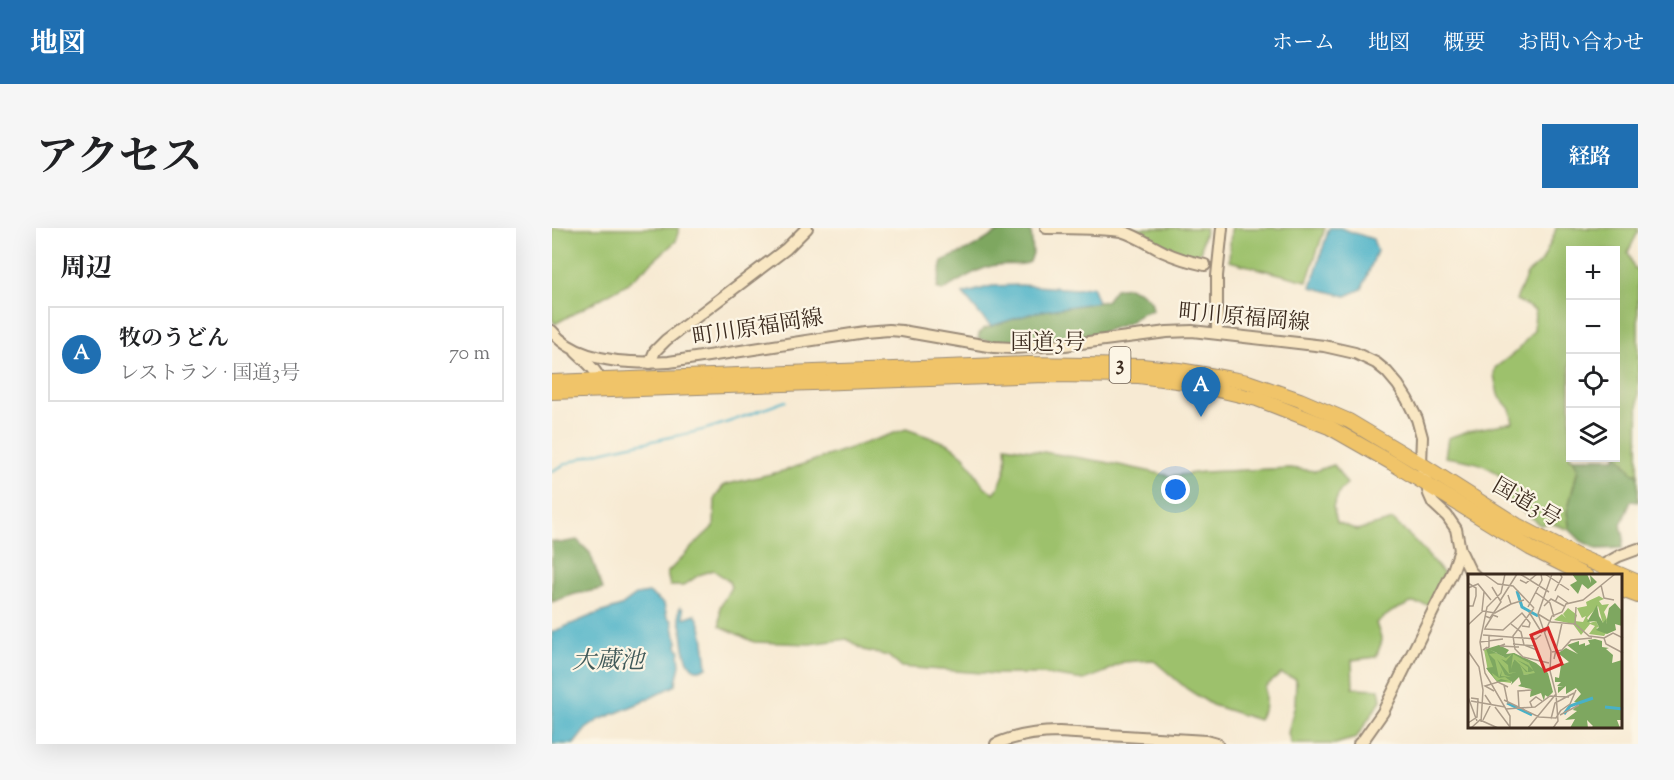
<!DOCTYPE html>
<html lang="ja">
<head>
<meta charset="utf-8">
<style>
	body { margin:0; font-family:"Sorts Mill Goudy","Noto Serif JP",serif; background:#f6f6f6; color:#202124 }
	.controls { position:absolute; right:18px; top:18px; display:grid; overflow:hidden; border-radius:0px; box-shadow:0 6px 24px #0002 }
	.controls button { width:54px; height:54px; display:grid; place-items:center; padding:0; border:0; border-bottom:2px solid #e0e0e0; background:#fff; color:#202124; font:30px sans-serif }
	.you { position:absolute; left:624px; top:262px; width:21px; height:21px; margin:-15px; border:4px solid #fff; border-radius:50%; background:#1a73e8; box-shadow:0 0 0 9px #1a73e833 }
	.badge { display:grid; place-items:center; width:39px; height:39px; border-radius:50%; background:#1f6fb2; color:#fff; font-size:20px; font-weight:700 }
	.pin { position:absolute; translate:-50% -50px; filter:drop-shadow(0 2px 3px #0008) }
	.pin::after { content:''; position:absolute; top:32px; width:21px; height:18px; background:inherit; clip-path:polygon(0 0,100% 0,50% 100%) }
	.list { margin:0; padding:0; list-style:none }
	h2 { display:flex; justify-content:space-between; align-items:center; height:78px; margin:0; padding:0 24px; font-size:26px }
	h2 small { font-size:20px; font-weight:400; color:#757577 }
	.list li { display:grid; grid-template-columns:39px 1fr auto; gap:18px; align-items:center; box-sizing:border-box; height:96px; margin:0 12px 12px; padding:0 12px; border:2px solid #e0e0e0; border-radius:0px }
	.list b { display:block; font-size:22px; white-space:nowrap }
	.list p { margin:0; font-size:20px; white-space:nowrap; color:#757577 }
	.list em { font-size:20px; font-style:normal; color:#757577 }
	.icon { flex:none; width:33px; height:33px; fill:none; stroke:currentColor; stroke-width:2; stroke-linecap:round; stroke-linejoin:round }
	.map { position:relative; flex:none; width:1086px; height:516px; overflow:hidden; border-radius:0px }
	header { display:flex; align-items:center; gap:36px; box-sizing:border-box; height:84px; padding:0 30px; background:#1f6fb2; color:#fff }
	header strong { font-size:28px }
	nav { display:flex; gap:33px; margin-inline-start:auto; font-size:21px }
	.intro { display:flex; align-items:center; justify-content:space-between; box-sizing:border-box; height:144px; padding:0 36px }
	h1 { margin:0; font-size:42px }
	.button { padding:15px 27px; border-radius:0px; background:#1f6fb2; color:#fff; font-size:21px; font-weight:700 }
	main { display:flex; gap:36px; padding:0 36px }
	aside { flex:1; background:#fff; border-radius:0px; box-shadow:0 6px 24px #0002 }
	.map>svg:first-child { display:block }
	.green { fill:#9dc16c; stroke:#6c7645; stroke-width:1.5 }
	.forest { fill:#7ea760; stroke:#5c683f; stroke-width:1.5 }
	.water { fill:#49b1c7; stroke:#426e72; stroke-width:1.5 }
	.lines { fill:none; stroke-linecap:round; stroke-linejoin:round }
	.stream { stroke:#49b1c7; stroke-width:2 }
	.secondary-casing { stroke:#998a78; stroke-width:14 }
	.highway-casing { stroke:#998a78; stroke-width:16 }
	.secondary { stroke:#f9e7c3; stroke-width:10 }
	.highway { stroke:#f0c469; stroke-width:14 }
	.labels { text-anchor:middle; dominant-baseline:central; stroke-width:4.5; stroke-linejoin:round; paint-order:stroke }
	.shield { fill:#fcf5e5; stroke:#75675a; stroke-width:1.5 }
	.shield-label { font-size:21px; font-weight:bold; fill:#3b2a1e }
	.street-label { font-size:22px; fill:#3b2a1e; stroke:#fcf5e5 }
	.water-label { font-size:24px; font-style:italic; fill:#405959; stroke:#fcf5e5 }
	.inset-river { fill:none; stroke:#49b1c7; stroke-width:3 }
	.inset-road { fill:none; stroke:#ac9d8b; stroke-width:1.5 }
	.view { fill:#d62828; fill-opacity:0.15; stroke:#d62828; stroke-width:3 }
	.inset-edge { fill:none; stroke:#3b2a1e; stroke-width:3 }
</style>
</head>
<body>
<header>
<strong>地図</strong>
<nav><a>ホーム</a><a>地図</a><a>概要</a><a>お問い合わせ</a></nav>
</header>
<div class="intro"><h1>アクセス</h1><a class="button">経路</a></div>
<main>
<aside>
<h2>周辺<small></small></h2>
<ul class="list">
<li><span class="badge">A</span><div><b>牧のうどん</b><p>レストラン · 国道3号</p></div><em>70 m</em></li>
</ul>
</aside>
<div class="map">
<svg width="1086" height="516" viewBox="0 0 1086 516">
	<rect width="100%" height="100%" fill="#fcf5e5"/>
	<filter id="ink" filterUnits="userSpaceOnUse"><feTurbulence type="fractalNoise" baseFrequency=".0167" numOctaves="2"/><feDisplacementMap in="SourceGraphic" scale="12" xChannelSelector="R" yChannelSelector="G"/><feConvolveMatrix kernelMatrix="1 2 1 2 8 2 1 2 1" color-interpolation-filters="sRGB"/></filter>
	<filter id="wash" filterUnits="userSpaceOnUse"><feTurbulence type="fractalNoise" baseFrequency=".008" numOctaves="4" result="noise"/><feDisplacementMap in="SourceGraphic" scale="24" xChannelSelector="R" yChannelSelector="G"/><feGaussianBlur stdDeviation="1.35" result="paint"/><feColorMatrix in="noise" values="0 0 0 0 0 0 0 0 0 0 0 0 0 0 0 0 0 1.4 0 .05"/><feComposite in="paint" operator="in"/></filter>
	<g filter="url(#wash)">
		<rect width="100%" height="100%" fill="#f7ead3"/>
		<g class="green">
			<path d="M0 0H127L124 13 75 56 3 96 0 91Z"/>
			<path d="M575 0H654L650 14 649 23 643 29C619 23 599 9 575 0Z"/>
			<path d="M679 0H773L755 53 677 33Z"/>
			<path d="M1004 0H1086V4L1076 24 1082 40 1086 41V246L1080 244 1064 224V22H1018V230H1021L1026 241 1015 284 1018 302 998 295 988 297 943 261 950 250C934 234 914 232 893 229L896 210 916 203 961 194 958 181 946 167 942 147 943 140 966 122 982 102 983 82 964 72 975 46 990 33 1002 7Z"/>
			<path d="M354 201 397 216 412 228 431 257 442 266C453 249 456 238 454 218L553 234 619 248 651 244 738 240 763 243 782 237 795 256 788 263 781 279 785 294 805 302 841 292 865 315 892 346 878 377 859 375 841 383 824 395 830 413 824 429 800 432 801 460 827 461 829 472 804 510 783 516H739L736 505 743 476 744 451 729 446 713 459V478L707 492 660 477 635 461 601 432 571 434 553 444 532 452 491 446H444L349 439 336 428 312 422 295 411 258 416 202 414 168 398V379L179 359 177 353 161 342 147 347 131 358H118L115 345 142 317 162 298 163 270 172 257 231 243Z"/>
		</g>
		<g class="forest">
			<path d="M463 0H472L479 4 481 25 478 34C468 39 457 35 446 37 427 39 406 54 390 63L385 60 390 33 422 19 444 5Z"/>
			<path d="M576 59 588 64 599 73 601 82 590 85 576 95 530 111 447 115 426 111 427 106 431 101 484 84 554 73 563 61Z"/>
			<path d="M1064 224 1080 244 1086 246V274L1079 273 1069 297 1072 310 1070 320 1045 321 1029 313 1018 302 1015 284 1026 241 1021 230H1064Z"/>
			<path d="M25 312 38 325 51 361 23 366 0 374V313L8 315Z"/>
		</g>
		<g class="water">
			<path d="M777 0H788L821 11 825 23 810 61 794 68 759 59Z"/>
			<path d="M469 57 525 61 540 58 546 74 484 84 439 98 430 89 411 66 440 58Z"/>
			<path d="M97 365 112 376 115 389 120 393 123 408 126 413 125 418 128 423C126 428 128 432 128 437 127 444 124 450 124 457L88 475 47 492 34 501 22 516H0V404L41 387 69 378 84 367Z"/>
			<path d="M128 379 131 381 132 390 143 386C152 398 153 424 155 439L148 442H144C132 435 131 415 130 402 129 393 125 388 128 379Z"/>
		</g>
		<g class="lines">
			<path class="stream" d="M0 243C42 219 100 215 146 203 176 196 205 183 234 173"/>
		</g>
	</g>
	<g filter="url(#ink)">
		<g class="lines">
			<defs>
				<g id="secondary">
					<path d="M494 0C518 0 545 0 569 3 585 8 598 17 612 24 625 30 639 34 653 37"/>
					<path d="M0 103C24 135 80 136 117 134L313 104 337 102 350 103 442 119 460 120 513 117 615 104 640 103 772 118 803 125 824 135 835 144 846 157 855 171 865 191 870 209 869 236 877 266 881 275 895 288 904 301 908 322 918 343 923 348"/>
					<path d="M665 105V48L670 0"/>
					<path d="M24 124C34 134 48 144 50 159"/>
					<path d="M98 135 103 123 114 112 234 21 255 0"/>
					<path d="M1049 338 1067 328 1086 321"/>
					<path d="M444 516C465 507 484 504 507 504L654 513 665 516"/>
					<path d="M807 516 812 511 831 484 900 345 908 322"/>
				</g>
				<g id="highway">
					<path d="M0 154 476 136 590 138 627 142 663 148 696 154 748 172 797 193 869 236 965 297 1023 327 1086 354"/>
					<path d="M0 164 493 147 587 148 632 154 705 171 777 199 840 235 978 320 1034 348"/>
					<path d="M1070 362 1086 368"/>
				</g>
			</defs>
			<use href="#secondary" class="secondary-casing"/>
			<use href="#highway" class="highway-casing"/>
			<use href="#secondary" class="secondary"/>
			<use href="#highway" class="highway"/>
		</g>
	</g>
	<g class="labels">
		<rect class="shield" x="557.5" y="119" width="21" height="36" rx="4.5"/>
		<g class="shield-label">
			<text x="568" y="137">3</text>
		</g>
		<g class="street-label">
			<text transform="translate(692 91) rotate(5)">町川原福岡線</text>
			<text transform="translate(206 101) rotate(-9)">町川原福岡線</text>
			<text x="496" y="116">国道3号</text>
			<text transform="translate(974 276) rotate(30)">国道3号</text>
		</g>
		<g class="water-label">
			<text x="56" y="434">大蔵池</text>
		</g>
	</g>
	<g transform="translate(916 346)">
		<rect width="154" height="154" fill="#f7ead3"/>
		<path d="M131 22 136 25 131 27 134 31 141 30 136 38 140 48 135 50 130 32 119 44 122 49 128 47 131 53 128 54 138 59 136 62 121 60 127 52 122 50 113 61 105 50 86 46 94 40 98 44 95 40 100 34 109 41 107 47 115 48 118 42 114 44 109 34 119 32 118 28ZM21 75 36 83 46 79 63 90 68 100 56 101 46 85 44 95 49 98 43 100V109L29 107 20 97 16 76Z" fill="#9dc16c"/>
		<path d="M104 0H119L123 9 122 1 129 8 120 15 114 10 110 20 102 11 109 7ZM147 29 154 37V52L147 50 148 56 139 60 128 56 131 53 128 47 119 48 129 31 131 42 135 49 138 45V50L141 34ZM127 65 134 67V73L141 74 138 75 145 81 144 89 154 86V146H149L152 154H123L125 152 119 146 120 154H102L107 145 97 146 109 137 105 136 110 129 106 128 113 120 108 114 98 120V112L90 119V113H95L89 112 93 108H87V103L91 104 93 91 101 88 90 79 98 74 110 80 99 71 111 67V71L117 69V72L122 70 120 66ZM31 71 41 76 38 80 46 79 68 89 80 99 85 118 80 123 77 121 76 127 73 119 62 123 63 115 50 112 53 110 51 103 43 111 44 108 37 103 31 104 34 96 33 102 43 103 37 101 29 85 41 100 48 98 41 99 40 91 33 85 38 87 44 80 38 84 20 75 29 79 21 80 27 86 31 104 24 99 25 102 29 107 33 105 41 107 29 108 18 94 25 93 18 75ZM45 80 61 89 67 99 56 101 52 91 58 98H62L65 97H66L60 91 49 86 60 93V98L46 85 43 95Z" fill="#7ea760" fill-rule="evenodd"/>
		<path class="inset-river" d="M49 17 54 33 70 42M39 129 64 141M137 133 155 135M96 140 102 132 125 124"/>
		<path class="inset-road" d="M16 0 30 10 45 12 66 34M37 0 33 19 19 33 12 68 17 99 42 142V154M52 0 81 18M77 0 101 16M52 6 58 9 69 0M0 9 8 14V22L5 32H0M133 11 136 24 146 26M0 14 10 10 23 26M87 17 94 3 92 0M67 18 82 29 86 43M40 21 43 30 56 26M32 27 49 0M87 28 90 22 100 29M76 32 83 25 96 32M60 33 74 6 73 0M66 34 45 62 47 75 55 83 81 89M14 37 16 18M61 38 74 59M70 40 83 48 107 50 121 62 136 64 138 70 155 79M17 42 22 44 33 28 24 13M43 50 53 58 56 71 69 76 71 84M0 51 15 37 27 39 43 30M107 51 108 33M17 54 25 41 30 43M16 55 35 56 54 39 62 49 61 53 54 52M77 58 84 42 94 38 98 30 115 26 147 0M15 61 68 65 73 61M136 64 145 59 155 64M12 68 35 65M37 70 32 72 51 73M45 70 68 72M19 73 15 76 21 73V61M0 77 11 93 15 116 13 148M84 78 94 76 103 66 124 64M86 85 94 49M36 111 40 130M26 117 17 112 30 108 40 113M0 123 9 147M36 126 71 143 88 144 93 136M3 127 37 133M27 133 42 153M64 133 62 128 68 123 74 127M51 134 50 117 64 116M38 135 67 133 82 122 101 123M92 137 102 130 108 116M92 141 111 131M83 145 87 129 106 119M15 146 23 130 17 121M0 149 9 143 10 125 3 124M3 154 12 146 30 154M60 154 88 120 82 97 83 77 70 40 84 0M85 154 90 147 88 120"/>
		<path class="view" d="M80 54 94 90 77 97 63 61Z"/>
		<rect width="154" height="154" class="inset-edge"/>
	</g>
</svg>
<div class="controls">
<button>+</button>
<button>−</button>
<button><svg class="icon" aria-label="locate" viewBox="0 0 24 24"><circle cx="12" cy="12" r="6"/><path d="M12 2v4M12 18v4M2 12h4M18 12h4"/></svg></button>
<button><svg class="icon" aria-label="layers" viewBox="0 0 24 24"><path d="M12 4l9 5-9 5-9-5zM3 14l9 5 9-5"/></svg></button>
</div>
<div class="you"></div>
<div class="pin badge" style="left:649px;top:189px">A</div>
</div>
</main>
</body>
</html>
